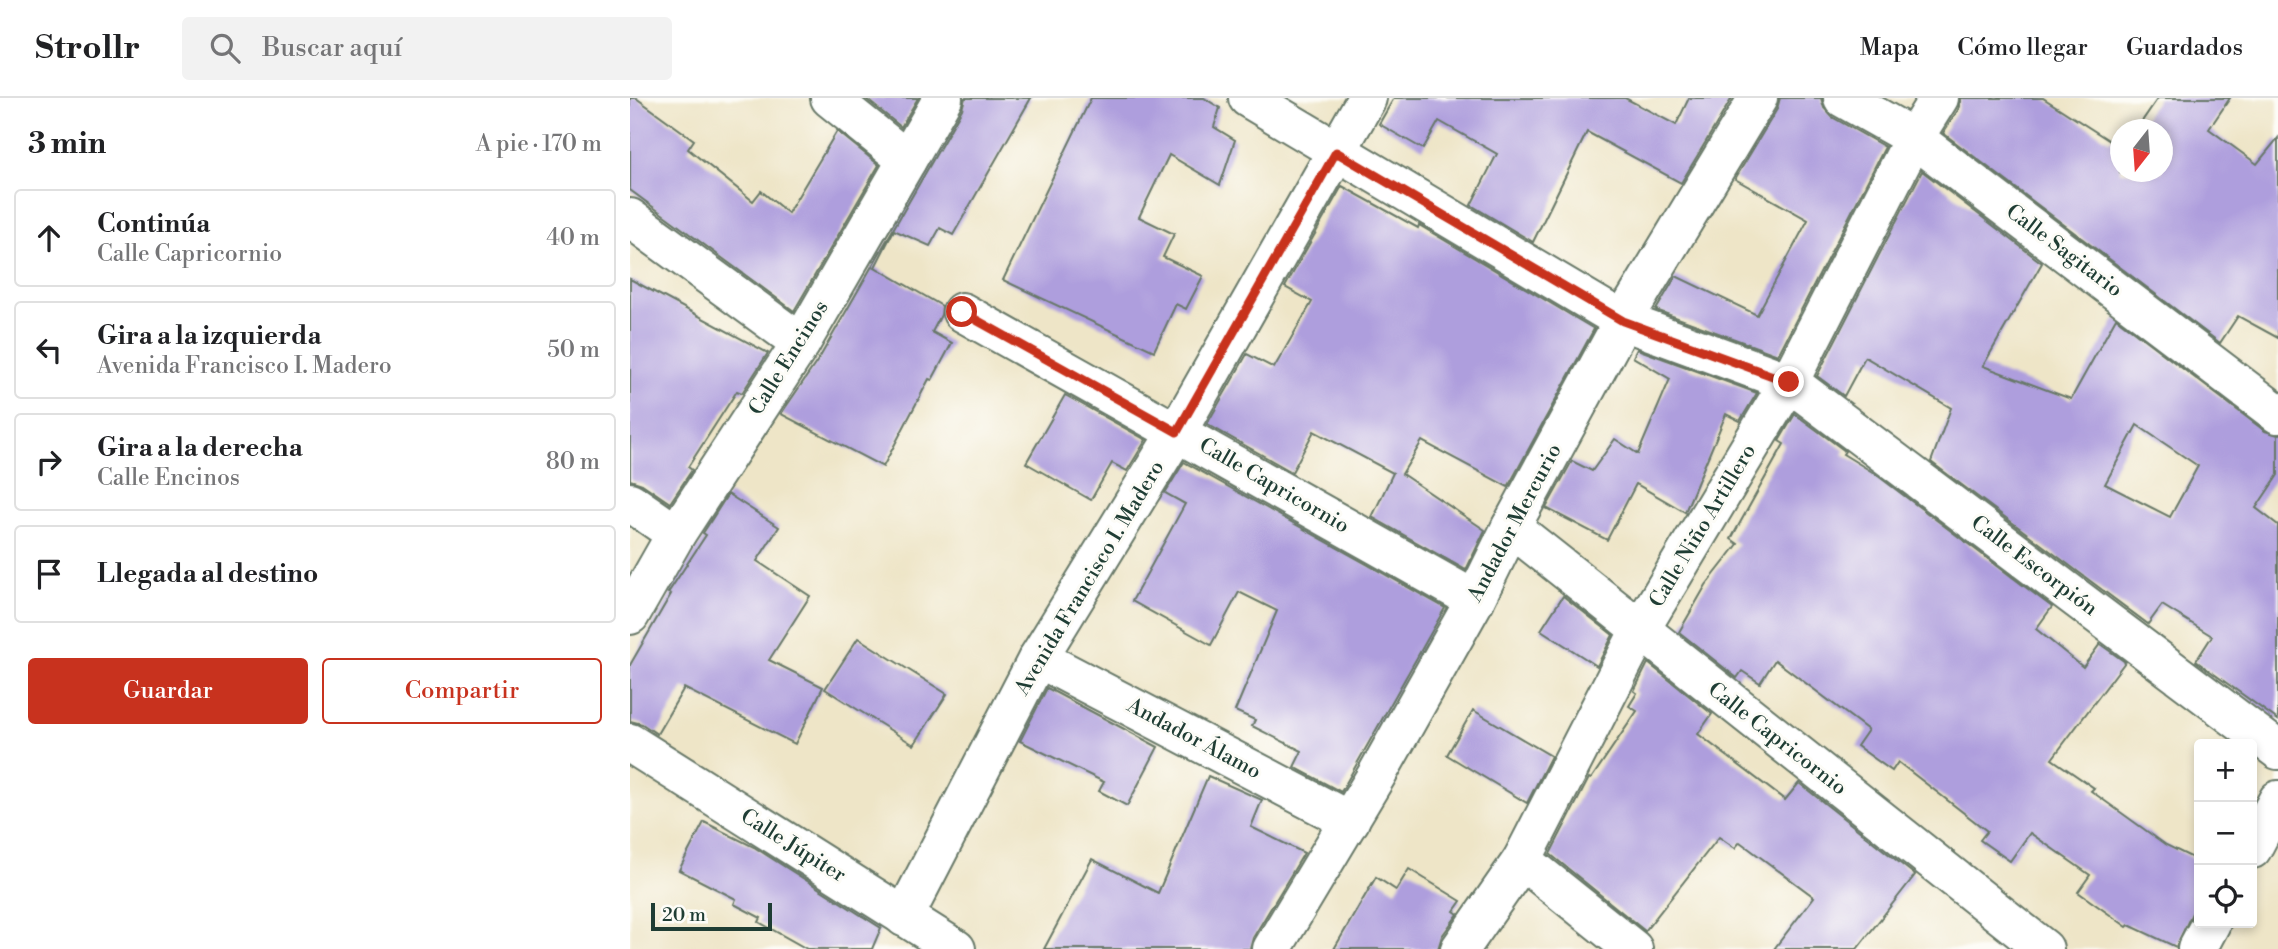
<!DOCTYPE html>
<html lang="es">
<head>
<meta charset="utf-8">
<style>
	body { margin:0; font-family:"Libre Bodoni",serif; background:#f2f2f2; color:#202124 }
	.controls { position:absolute; right:21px; bottom:21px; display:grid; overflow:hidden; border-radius:7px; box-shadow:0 4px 10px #0003 }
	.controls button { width:63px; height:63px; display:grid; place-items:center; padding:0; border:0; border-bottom:2px solid #e0e0e0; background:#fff; color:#202124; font:35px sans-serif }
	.compass { position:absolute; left:1480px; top:21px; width:63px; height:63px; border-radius:50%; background:#fff; box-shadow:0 4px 10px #0003; rotate:197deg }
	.scale { position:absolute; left:21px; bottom:18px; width:121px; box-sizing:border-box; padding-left:7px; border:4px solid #1f3d34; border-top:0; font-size:19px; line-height:24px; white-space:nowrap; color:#1f3d34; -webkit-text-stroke:5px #fdfcf7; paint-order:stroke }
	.stop { position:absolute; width:21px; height:21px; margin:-16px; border:5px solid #c8321e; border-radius:50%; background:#fff }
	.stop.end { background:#c8321e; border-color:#fff; box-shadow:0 2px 7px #0008 }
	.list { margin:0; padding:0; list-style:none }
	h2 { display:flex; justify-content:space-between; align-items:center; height:91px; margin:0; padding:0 28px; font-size:30px }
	h2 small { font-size:23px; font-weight:400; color:#757577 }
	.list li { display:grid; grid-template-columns:46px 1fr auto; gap:21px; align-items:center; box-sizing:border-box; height:98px; margin:0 14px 14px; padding:0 14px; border:2px solid #e0e0e0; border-radius:7px }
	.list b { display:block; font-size:26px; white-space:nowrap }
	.list p { margin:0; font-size:23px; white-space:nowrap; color:#757577 }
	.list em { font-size:23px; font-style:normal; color:#757577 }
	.actions { display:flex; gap:14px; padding:21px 28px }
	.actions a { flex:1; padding:16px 0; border:2px solid #c8321e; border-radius:7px; text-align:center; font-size:24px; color:#c8321e }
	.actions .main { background:#c8321e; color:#fff }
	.icon { flex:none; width:38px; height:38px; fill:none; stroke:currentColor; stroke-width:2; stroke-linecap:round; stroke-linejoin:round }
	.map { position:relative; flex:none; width:1648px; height:851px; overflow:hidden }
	header { display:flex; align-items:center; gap:42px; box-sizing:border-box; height:98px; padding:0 35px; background:#fff; border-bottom:2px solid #e0e0e0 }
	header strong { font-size:33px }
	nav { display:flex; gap:38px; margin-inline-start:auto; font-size:24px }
	.search { width:490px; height:63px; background:#f2f2f2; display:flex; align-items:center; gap:18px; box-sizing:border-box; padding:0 24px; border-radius:7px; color:#757577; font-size:26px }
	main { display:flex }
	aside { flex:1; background:#fff }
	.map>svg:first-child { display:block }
	.building { fill:#ae9edd; fill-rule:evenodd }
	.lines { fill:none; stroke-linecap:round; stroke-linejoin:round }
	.minor-casing { stroke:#677867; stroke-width:42 }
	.minor { stroke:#fff; stroke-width:38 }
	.route { stroke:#c8321e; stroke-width:9 }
	.labels { text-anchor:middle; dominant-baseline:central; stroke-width:6; stroke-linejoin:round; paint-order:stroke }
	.street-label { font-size:21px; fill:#1f3d34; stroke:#fdfcf7 }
</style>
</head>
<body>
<header>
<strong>Strollr</strong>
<div class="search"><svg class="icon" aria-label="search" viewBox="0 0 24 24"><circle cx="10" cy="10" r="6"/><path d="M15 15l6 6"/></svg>Buscar aquí</div>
<nav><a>Mapa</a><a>Cómo llegar</a><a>Guardados</a></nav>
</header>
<main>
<aside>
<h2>3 min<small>A pie · 170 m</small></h2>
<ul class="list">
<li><svg class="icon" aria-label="ahead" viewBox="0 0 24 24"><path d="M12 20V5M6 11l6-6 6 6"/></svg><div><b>Continúa</b><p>Calle Capricornio</p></div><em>40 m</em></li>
<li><svg class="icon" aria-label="left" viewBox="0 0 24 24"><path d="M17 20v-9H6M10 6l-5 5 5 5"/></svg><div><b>Gira a la izquierda</b><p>Avenida Francisco I. Madero</p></div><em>50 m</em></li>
<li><svg class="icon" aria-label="right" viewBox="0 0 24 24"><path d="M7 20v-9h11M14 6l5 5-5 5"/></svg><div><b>Gira a la derecha</b><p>Calle Encinos</p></div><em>80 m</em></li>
<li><svg class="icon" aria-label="arrive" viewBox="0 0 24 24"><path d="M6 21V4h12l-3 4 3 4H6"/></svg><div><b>Llegada al destino</b></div></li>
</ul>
<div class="actions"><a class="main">Guardar</a><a>Compartir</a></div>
</aside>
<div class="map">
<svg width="1648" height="851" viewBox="0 0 1648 851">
	<rect width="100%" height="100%" fill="#fdfcf7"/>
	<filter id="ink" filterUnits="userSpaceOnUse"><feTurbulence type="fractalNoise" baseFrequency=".0143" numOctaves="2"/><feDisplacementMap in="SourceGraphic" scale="14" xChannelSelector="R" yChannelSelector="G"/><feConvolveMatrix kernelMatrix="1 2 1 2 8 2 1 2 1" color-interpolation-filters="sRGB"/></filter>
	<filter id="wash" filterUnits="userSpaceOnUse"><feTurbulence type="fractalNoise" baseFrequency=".00686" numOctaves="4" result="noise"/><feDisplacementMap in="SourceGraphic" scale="28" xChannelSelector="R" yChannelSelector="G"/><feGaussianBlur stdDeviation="1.57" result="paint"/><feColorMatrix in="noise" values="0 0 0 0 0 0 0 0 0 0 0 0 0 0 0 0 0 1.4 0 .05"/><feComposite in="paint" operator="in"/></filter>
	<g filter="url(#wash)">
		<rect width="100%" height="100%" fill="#eee5c7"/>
		<g id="blocks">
			<g class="building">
				<path d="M0 0H6L64 42 58 51 123 103 131 93 158 115 207 33 249 67 164 213 0 92Z"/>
				<path d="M235 0H288L271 29Z"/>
				<path d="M335 0H401L323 137 310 130 300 148 264 132 245 169 312 208 311 217 302 234 322 245 302 282 299 281 253 369 151 316 190 259 332 11Z"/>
				<path d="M461 0H574L590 10 584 29 605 42 590 87 539 57 509 119 544 136 533 159 573 178 556 211 546 206 524 253 373 182Z"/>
				<path d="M764 0H995L1046 27 1059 0H1102L1051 85 957 34 903 144 841 107 867 56 809 23 793 51 749 26Z"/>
				<path d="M1150 0H1191L1194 10 1202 19 1255 49 1148 257 1026 212 1046 178 1127 217 1178 122 1105 81 1147 11Z"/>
				<path d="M1331 0H1413L1480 43 1483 40 1490 46V74H1532V32H1506L1528 0H1600L1579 31 1627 66 1648 40V240L1608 218 1590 245 1313 35 1328 12Z"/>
				<path d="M1292 73 1412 165 1353 268 1441 301 1486 220 1635 333 1648 337V377L1626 410 1648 427V622L1566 563 1582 538 1532 507 1518 526 1301 364 1321 310 1235 259 1214 298 1187 278ZM1507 327 1568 368 1540 419 1475 386Z"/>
				<path d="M712 88 788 130 789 127 964 231 878 389 792 343 772 376 855 432 836 472 742 419 763 375 684 333 662 374 577 326 617 256 644 270 682 204 655 189Z"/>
				<path d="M0 181 138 255 112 295 107 293 58 369 62 372 40 405 12 386 0 382Z"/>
				<path d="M1007 251 1127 295 1110 323 1096 316 1055 414 1006 386 977 442 916 410 942 363 962 373 985 341 1008 356 1040 281 1003 259Z"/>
				<path d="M435 297 516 342 497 373 482 365 461 402 396 365Z"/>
				<path d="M1165 316 1215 353 1213 356 1244 375 1422 509 1406 531 1453 569 1470 546 1495 564 1422 661 1464 690 1461 693 1536 747 1569 763V807L1562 815 1546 849 1499 827 1497 829 1448 794 1460 777 1400 735 1380 763 1350 742 1357 733 1268 664 1262 673 1227 648 1238 632 1145 562 1130 585 1112 573 1107 580 1049 534 1076 487 1108 446 1101 441 1154 346 1149 343Z"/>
				<path d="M554 364 815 510 711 694 664 669 672 653 622 628 625 622 605 613 647 513 609 494 581 547 502 503 555 406 535 395Z"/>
				<path d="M98 396 149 429 127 463 180 498 139 562 193 589 165 646 54 590 27 636 12 626 0 623V567L41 496 38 495 76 437 73 435Z"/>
				<path d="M933 498 983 537 967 568 911 532Z"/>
				<path d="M228 540 317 596 284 647 195 591Z"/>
				<path d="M1018 565 1082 616 1068 636 1155 702 1169 685 1285 777 1227 851H1144L1184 799 1110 744 1105 750 1089 739 1015 833 920 756 959 680 961 681 1007 613 999 608 1007 595 1004 593Z"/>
				<path d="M417 590 528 649 497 708 469 693 474 684 390 643Z"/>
				<path d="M843 612 921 658 897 705 817 657Z"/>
				<path d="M578 678 632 702 621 729 674 755 623 840 620 851H414L462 761 528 795Z"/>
				<path d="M74 724 124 749 251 830 242 851H177L129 824 131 820 104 806 106 801 49 772Z"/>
				<path d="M779 771 831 803 824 813 828 816 812 838 808 851H704L746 779 766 792Z"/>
			</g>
		</g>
	</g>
	<g filter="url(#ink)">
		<use href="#blocks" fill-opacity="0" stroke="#677867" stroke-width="2"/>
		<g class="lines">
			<defs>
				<g id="minor">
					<path d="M200 0 277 62"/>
					<path d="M618 0 993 223 1159 284 1648 652"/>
					<path d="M1213 0 1284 40 1648 316"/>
					<path d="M0 120 171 245"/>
					<path d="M332 214 845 502"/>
					<path d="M0 404 46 436"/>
					<path d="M881 429 1414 851"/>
					<path d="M0 517 46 436 171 245 313 0"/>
					<path d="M408 560 720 723"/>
					<path d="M0 645 326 851"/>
					<path d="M1622 751 1648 702"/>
					<path d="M892 762 1003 851"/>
					<path d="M274 819 408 560 547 334 737 0"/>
					<path d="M642 851 746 678 845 502 881 429 993 223 1128 0"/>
					<path d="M830 851 892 762 1010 532 1159 284 1284 40 1309 0"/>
					<path d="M1567 851 1581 825"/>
				</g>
			</defs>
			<use href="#minor" class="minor-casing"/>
			<use href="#minor" class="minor"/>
		</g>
	</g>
	<g class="lines" filter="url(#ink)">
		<path class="route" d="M332 214 547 334 706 54 993 223 1159 284"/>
	</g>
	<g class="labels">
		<g class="street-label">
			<text transform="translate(1434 153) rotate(37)">Calle Sagitario</text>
			<text transform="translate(159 260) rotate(-58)">Calle Encinos</text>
			<text transform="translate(644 388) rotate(30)">Calle Capricornio</text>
			<text transform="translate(885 425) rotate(-62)">Andador Mercurio</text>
			<text transform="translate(1073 428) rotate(-59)">Calle Niño Artillero</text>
			<text transform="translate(1404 468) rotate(37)">Calle Escorpión</text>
			<text transform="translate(460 480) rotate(-59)">Avenida Francisco I. Madero</text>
			<text transform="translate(564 641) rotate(28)">Andador Álamo</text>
			<text transform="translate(1147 641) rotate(38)">Calle Capricornio</text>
			<text transform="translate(163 748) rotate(32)">Calle Júpiter</text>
		</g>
	</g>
</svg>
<div class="controls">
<button>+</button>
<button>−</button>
<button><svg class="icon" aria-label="locate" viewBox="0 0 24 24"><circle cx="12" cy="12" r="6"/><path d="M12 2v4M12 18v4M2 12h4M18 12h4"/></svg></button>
</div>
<svg class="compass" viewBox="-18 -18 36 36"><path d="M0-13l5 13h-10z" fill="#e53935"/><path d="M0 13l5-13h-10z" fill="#757577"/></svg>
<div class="scale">20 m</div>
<div class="stop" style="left:332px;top:214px"></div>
<div class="stop end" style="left:1159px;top:284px"></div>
</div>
</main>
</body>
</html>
